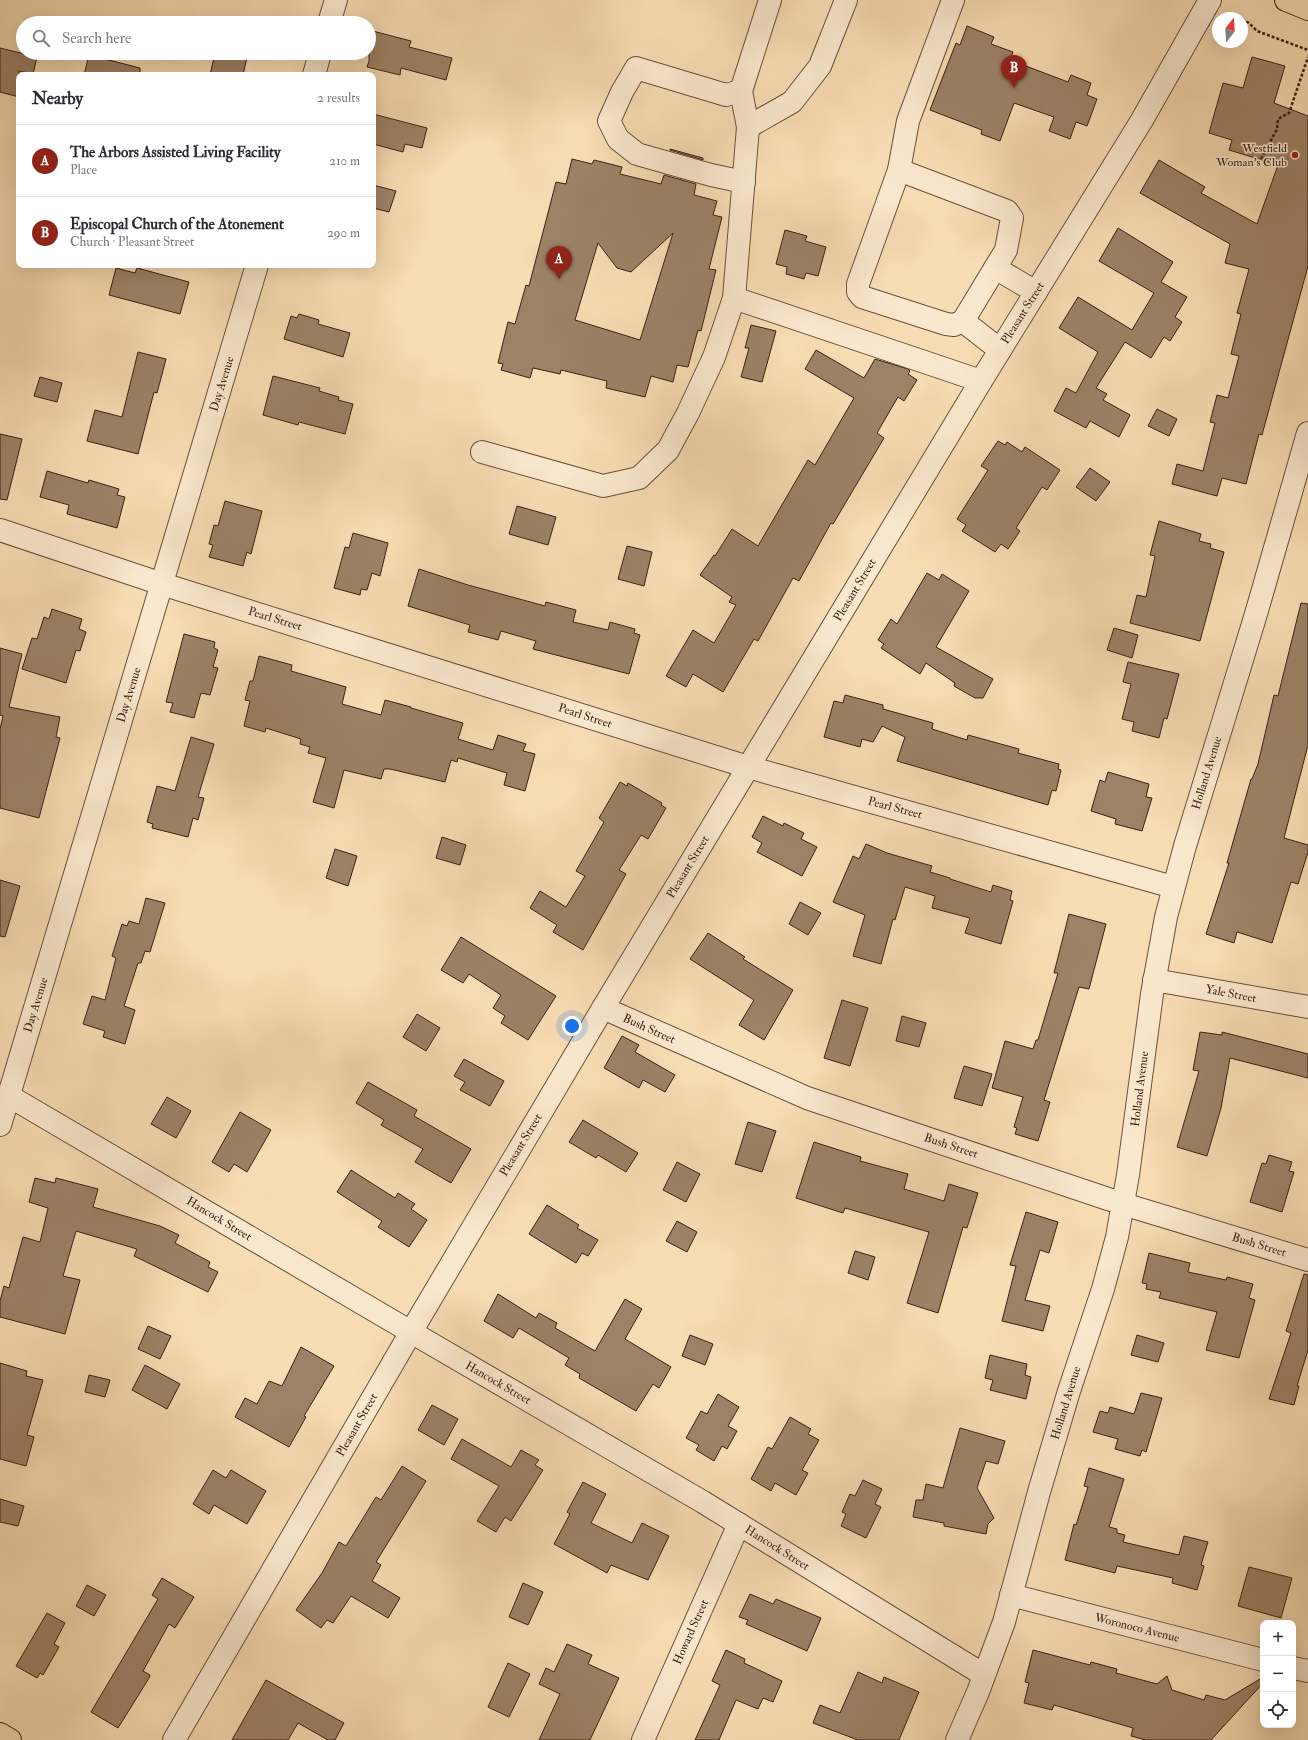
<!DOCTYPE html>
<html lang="en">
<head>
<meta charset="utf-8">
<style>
	body { margin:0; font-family:"IM FELL Double Pica",serif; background:#f7f7f7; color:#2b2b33 }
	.controls { position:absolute; right:12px; bottom:12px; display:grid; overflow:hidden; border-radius:8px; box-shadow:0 4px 16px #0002 }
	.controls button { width:36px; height:36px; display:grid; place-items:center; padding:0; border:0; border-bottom:1px solid #e1e1e2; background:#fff; color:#2b2b33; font:20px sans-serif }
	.compass { position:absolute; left:1212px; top:12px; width:36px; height:36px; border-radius:50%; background:#fff; box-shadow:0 4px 16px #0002; rotate:17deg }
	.you { position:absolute; left:572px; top:1026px; width:14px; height:14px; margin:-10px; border:3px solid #fff; border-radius:50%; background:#1a73e8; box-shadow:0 0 0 6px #1a73e833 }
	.badge { display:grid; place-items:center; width:26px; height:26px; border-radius:50%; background:#8f2418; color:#fff; font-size:13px; font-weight:700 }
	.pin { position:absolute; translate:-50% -33px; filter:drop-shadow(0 1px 2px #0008) }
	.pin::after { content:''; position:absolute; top:21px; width:14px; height:12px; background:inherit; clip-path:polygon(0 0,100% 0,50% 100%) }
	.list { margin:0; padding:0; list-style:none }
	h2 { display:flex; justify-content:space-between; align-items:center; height:52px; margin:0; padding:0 16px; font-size:17px }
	h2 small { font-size:13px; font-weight:400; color:#7c7c81 }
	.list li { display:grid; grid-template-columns:26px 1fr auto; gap:12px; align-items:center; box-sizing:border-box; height:72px; padding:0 16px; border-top:1px solid #e1e1e2 }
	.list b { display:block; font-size:15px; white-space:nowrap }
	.list p { margin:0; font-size:13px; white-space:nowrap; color:#7c7c81 }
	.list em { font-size:13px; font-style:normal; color:#7c7c81 }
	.icon { flex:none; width:22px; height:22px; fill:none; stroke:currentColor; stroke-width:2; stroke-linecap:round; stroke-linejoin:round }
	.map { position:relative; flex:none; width:1308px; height:1740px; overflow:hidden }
	.search { position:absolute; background:#fff; box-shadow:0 4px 16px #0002; left:16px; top:16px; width:360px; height:44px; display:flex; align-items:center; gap:10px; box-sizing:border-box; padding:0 14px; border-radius:22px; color:#7c7c81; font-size:15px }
	.panel { position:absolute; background:#fff; box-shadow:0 4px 16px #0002; left:16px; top:72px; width:360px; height:196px; border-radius:8px }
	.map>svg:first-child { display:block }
	.building { fill:#9d8267; stroke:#3a2015; fill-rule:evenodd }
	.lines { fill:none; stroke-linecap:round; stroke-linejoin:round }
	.minor-casing { stroke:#6a4f3c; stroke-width:24 }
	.major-casing { stroke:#3a2015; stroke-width:24 }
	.path { stroke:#3a2015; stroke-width:2.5; stroke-dasharray:3 2; stroke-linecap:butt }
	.minor { stroke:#fae8ce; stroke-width:22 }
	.major { stroke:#f8dcb3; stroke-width:22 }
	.poi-dot { fill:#8f2418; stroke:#fae8ce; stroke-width:1.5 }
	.labels { text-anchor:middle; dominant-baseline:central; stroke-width:3; stroke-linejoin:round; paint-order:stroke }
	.poi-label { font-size:12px; fill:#3a2015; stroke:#fae8ce; text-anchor:end }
	.street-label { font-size:12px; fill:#3a2015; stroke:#fae8ce }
</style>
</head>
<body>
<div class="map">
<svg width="1308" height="1740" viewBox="0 0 1308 1740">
	<rect width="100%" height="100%" fill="#f8dcb3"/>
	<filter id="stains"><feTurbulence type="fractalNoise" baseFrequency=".005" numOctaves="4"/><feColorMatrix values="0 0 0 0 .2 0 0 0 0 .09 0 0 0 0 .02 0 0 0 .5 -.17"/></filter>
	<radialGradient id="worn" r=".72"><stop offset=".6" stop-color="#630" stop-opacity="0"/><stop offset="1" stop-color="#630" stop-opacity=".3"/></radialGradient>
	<g class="building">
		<path d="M967 26 994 37 991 44 1013 52 1010 60 1068 82 1071 75 1091 83 1087 95 1097 99 1087 126 1076 122 1070 139 1049 131 1054 117 1014 103 1000 141 981 134 982 130 930 110 956 43 960 45Z"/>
		<path d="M369 30 411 41 409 47 452 58 446 80 401 68 400 75 367 67 369 61Z"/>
		<path d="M0 48 37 57 33 74 19 71V97L0 92Z"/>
		<path d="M215 53H248L243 75H210Z"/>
		<path d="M89 55 140 68V75H84Z"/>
		<path d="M1252 57 1285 66 1274 103 1308 116V266L1262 435 1259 434 1246 484 1222 478 1217 496 1172 484 1177 464 1203 471 1215 423 1210 422 1217 395 1228 398 1239 356 1231 354 1241 314 1237 313 1249 269 1225 263 1230 244 1140 193 1159 160 1205 187 1201 193 1257 224 1278 165 1229 150 1232 140 1209 133 1223 83 1243 88Z"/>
		<path d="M373 114 427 128 422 148 405 144 403 152 373 144Z"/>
		<path d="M670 149 703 158V160L670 150Z"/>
		<path d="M572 159 592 164 594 160 622 167 620 174 661 184 664 175 696 184 694 195 717 201 713 215 722 217 709 269 716 270 701 331 698 330 688 367 677 365 673 382 651 376 645 397 606 388 607 381 561 370 560 374 533 368 530 378 501 370 503 364 498 363 508 322 515 324 526 285 529 286 556 182 566 184ZM673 233 640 340 575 320 598 243 617 268 631 272Z"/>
		<path d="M373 185 396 191 389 212 373 208Z"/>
		<path d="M1118 228 1173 262 1161 282 1187 297 1175 317 1182 322 1170 341 1164 337 1151 358 1125 342 1096 388 1107 394 1103 400 1130 415 1119 437 1090 421 1086 428 1054 411 1066 388 1076 393 1098 352 1059 328 1078 297 1132 330 1154 293 1099 261Z"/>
		<path d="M785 230 807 236 805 241 826 247 818 276 806 273 804 279 786 274 787 267 776 264Z"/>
		<path d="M116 268 135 273 137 268 189 282 180 314 109 295Z"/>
		<path d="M299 314 319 320 318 324 350 333 343 357 284 339 291 316 297 318Z"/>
		<path d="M751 325 776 331 762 382 741 377 749 348H745Z"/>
		<path d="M816 350 864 378 875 359 908 369 910 371 908 374 917 380 904 401 898 397 895 402 877 433 884 438 833 524 831 523 799 581 793 578 758 641 754 639 723 692 693 674 686 687 666 676 693 630 714 643 736 605 729 602 732 597 700 575 714 555 715 556 732 529 758 546 808 460 815 465 854 398 805 369Z"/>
		<path d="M138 352 166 359 160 382 157 393 154 392 138 454 87 441 95 410 122 417Z"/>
		<path d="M273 376 320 388 319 391 339 397 338 400 353 404 345 434 299 422 298 425 263 415Z"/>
		<path d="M40 377 62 383 57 402 34 396Z"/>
		<path d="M1157 409 1177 419 1169 436 1148 426Z"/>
		<path d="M0 434 22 439 7 500 0 499Z"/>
		<path d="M998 441 1005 445 1007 442 1022 452 1025 447 1060 470 1047 490 1042 487 1016 528 1020 531 1008 549 1001 544 995 552 962 531 966 525 957 519 988 470 981 466Z"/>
		<path d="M1090 468 1110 482 1096 501 1076 487Z"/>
		<path d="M47 471 88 483 89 480 119 489 117 495 125 497 117 528 67 514 69 505 40 497Z"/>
		<path d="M225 501 262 511 251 554 247 552 243 566 209 557 213 545 209 544 214 525 218 526Z"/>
		<path d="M517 506 556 517 548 545 509 534Z"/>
		<path d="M1159 521 1201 534 1199 541 1211 544 1210 548 1224 552 1200 641 1130 623 1137 595 1146 597 1155 556 1150 555Z"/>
		<path d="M353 533 388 543 380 576 372 573 367 590 361 589 360 595 334 588 345 547 349 548Z"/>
		<path d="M627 546 652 552 644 586 618 579Z"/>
		<path d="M419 569 468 585 545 606 546 602 576 610 573 622 608 630 610 622 635 629 634 633 640 635 629 674 533 649 536 641 501 631 498 640 468 632 470 625 408 606Z"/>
		<path d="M927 573 939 580 942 574 969 591 936 647 993 679 983 698H975L954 686 955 683 926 663 920 674 881 648 884 644 878 640 891 619 897 624Z"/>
		<path d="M1301 603 1308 604V745L1284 838 1308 845V852L1298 884 1291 882 1272 943 1237 932 1234 943 1206 934 1229 863H1227L1251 779H1252L1258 764 1274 695 1278 696Z"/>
		<path d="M52 609 82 619 79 629 86 632 80 651 76 650 66 683 22 669 32 638 37 639 44 617 49 619Z"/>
		<path d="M1114 628 1138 635 1132 658 1107 650Z"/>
		<path d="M184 634 215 642 214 648 218 650 213 667 218 668 210 695 201 693 194 718 170 712 173 703 166 702Z"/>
		<path d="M0 648 22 654 9 707 60 717 56 737 60 738 39 818 0 808V729L3 716 0 715Z"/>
		<path d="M259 656 292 665 291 671 346 687 342 704 381 715 385 700 411 707V708L463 723 458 739 493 750 498 735 526 744 523 751 535 754 525 791 504 785 507 773 458 758 457 762 451 760 445 782 390 769H384L381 779 344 770 334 808 313 802 326 758 308 753 310 747 300 744 301 739 266 728 265 732 244 726 250 701 245 700 250 681H253Z"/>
		<path d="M1128 662 1179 674 1167 719 1164 718 1159 738 1132 731 1134 722 1122 719 1131 684 1123 682Z"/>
		<path d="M845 695 883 705V709L933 723 932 729 967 740 968 735 1019 749 1018 753 1059 764 1058 769 1061 770 1056 791 1052 790 1048 805 897 761 905 737 882 726 873 742 862 739 860 747 824 737 834 701 843 703Z"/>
		<path d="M191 737 214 744 198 797 204 798 198 820 193 818 188 837 152 828 153 824 147 822 157 786 175 791Z"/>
		<path d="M1108 772 1149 784 1146 797 1152 798 1142 831 1115 824 1116 819 1091 811 1100 780 1105 782Z"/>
		<path d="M620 782 627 786 628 783 662 803 661 805 666 808 648 839 641 835 619 870 626 874 583 950 553 932 557 925 530 908 540 891 566 907 585 876 576 871 604 822 599 818Z"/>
		<path d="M763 816 783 826 784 823 804 833 801 839 817 847 802 876 757 852 762 843 752 837Z"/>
		<path d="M442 837 466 845 460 865 436 858Z"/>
		<path d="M866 844 887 853 932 866 930 872 950 878V879L991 892 993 885 1012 891 1010 900 1013 901 1001 944 965 933 970 918 932 908 935 896 905 887 895 920 893 919 881 964 853 956 865 915 833 902 853 856 859 859Z"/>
		<path d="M335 849 357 856 348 886 326 878Z"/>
		<path d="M0 880 20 886 5 937 0 936Z"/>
		<path d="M146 898 165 903 150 952 145 951 141 963H138L124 1006 135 1010 125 1044 103 1037 105 1031 83 1024 92 996 105 1000 116 958 112 956 122 924 127 926 129 921 139 924Z"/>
		<path d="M800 902 821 913 808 935 789 924Z"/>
		<path d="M1069 914 1106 924 1089 989 1079 987 1044 1100 1050 1102 1038 1141 1015 1134 1017 1128 1014 1127 1023 1097 992 1088 1005 1041 1033 1049 1036 1040H1038L1058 973H1054Z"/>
		<path d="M708 933 745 957 743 959 793 990 764 1040 739 1025 754 1000 690 959Z"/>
		<path d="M461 937 556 996 528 1040 501 1023 505 1016 493 1008 501 995 469 974 463 983 441 970Z"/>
		<path d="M842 1000 868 1008 850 1066 824 1058Z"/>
		<path d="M417 1014 440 1028 426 1051 403 1037Z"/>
		<path d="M902 1016 926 1023 919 1047 896 1041Z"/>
		<path d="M1200 1032 1222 1035V1032L1308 1054V1078L1230 1058 1221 1108 1207 1156 1177 1147 1199 1071 1193 1070Z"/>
		<path d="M622 1036 639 1045 635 1052 675 1075 665 1092 643 1080 639 1088 604 1068Z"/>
		<path d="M464 1059 504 1081 490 1106 460 1090 465 1082 454 1076Z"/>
		<path d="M964 1066 992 1074 982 1106 954 1098Z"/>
		<path d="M368 1082 417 1110 414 1116 471 1149 451 1183 415 1162 423 1149 381 1125 384 1120 356 1103Z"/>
		<path d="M167 1097 191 1111 176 1138 151 1124Z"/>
		<path d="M240 1112 271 1130 247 1172 234 1164 229 1172 212 1162Z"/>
		<path d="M583 1120 638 1153 626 1172 598 1155 596 1158 569 1142Z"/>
		<path d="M748 1122 776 1131 762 1172 735 1164Z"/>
		<path d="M814 1142 861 1157 860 1161 908 1174 904 1189 944 1201 949 1184 978 1193 967 1228 963 1227 938 1313 907 1303 929 1232 845 1208 843 1213 796 1198Z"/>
		<path d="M1269 1155 1292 1162 1289 1171 1294 1172 1282 1212 1250 1202 1262 1163 1266 1164Z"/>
		<path d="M677 1162 700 1174 686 1202 663 1190Z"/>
		<path d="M351 1170 395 1198 398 1193 415 1204 411 1209 427 1220 409 1247 378 1227 382 1221 337 1192Z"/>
		<path d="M35 1178 55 1183 56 1178 98 1189 93 1207 160 1226 179 1235 175 1243 210 1262 208 1267 218 1272 208 1292 134 1256 137 1249 76 1231 63 1276 80 1280 65 1334 0 1317V1301L4 1286 9 1288 23 1237 40 1242 48 1208 29 1202Z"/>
		<path d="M547 1205 579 1225 577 1228 598 1240 588 1256 582 1253 576 1263 529 1234Z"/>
		<path d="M1026 1212 1058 1222 1049 1253 1040 1250 1025 1300 1050 1306 1043 1331 1002 1321 1016 1266 1010 1265Z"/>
		<path d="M677 1221 697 1232 687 1252 666 1241Z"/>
		<path d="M855 1251 875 1257 868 1280 848 1273Z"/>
		<path d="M1149 1253 1190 1263 1188 1272 1226 1280 1227 1277 1253 1284 1249 1298 1255 1300 1239 1358 1206 1350 1217 1312 1159 1298 1161 1292 1146 1289 1147 1284 1142 1283Z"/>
		<path d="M1304 1274 1308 1275V1350L1297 1386H1299L1294 1405 1269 1399 1291 1333 1286 1331Z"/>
		<path d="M498 1294 536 1318 539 1313 557 1323 555 1328 595 1351 625 1299 642 1309 625 1339 671 1367 659 1388 653 1384 636 1411 579 1378 580 1374 565 1365 569 1358 519 1328 513 1338 484 1321Z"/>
		<path d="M148 1326 171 1336 160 1359 138 1349Z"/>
		<path d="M690 1335 713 1344 705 1365 682 1356Z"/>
		<path d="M1137 1335 1164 1343 1158 1362 1131 1355Z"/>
		<path d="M301 1347 334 1366 304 1416 306 1417 289 1447 235 1417 245 1398 257 1404 269 1381 282 1386Z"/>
		<path d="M990 1355 1027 1364 1025 1375 1031 1377 1026 1399 990 1390 993 1380 985 1378Z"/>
		<path d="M0 1363 27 1371 26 1376 43 1380 27 1435 34 1437 26 1466 0 1459Z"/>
		<path d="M145 1365 180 1384 167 1409 132 1390Z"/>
		<path d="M89 1375 110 1380 105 1397 85 1392Z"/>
		<path d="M1141 1393 1162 1398 1146 1452 1142 1450 1140 1456 1115 1449 1118 1439 1093 1432 1100 1411 1108 1413 1110 1407 1134 1414Z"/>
		<path d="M718 1394 739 1407 728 1426 737 1431 727 1449 722 1446 714 1461 696 1450 699 1445 686 1438 701 1411 707 1414Z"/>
		<path d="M432 1405 458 1419 444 1445 418 1430Z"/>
		<path d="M790 1417 811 1429 808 1434 819 1440 802 1470 808 1473 796 1495 775 1483 771 1491 751 1479 768 1447 772 1449Z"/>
		<path d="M960 1428 1005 1441 998 1464 986 1461 977 1488 994 1518 988 1524 986 1534 944 1526V1523L913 1517 916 1500H923L926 1484 943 1488Z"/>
		<path d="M462 1439 511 1467 521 1450 539 1460 535 1465 543 1470 511 1521 505 1517 496 1532 477 1521 499 1486 451 1459Z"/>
		<path d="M402 1466 426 1481 376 1562 381 1565 372 1581 400 1598 388 1618 351 1596 333 1623 327 1620 321 1628 296 1610 322 1573 339 1542 346 1546 376 1497 381 1500Z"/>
		<path d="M1089 1468 1124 1479 1109 1527 1117 1529V1533L1125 1535 1123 1542 1179 1555 1184 1536 1208 1542 1201 1565 1204 1566 1197 1590 1172 1583 1173 1578 1117 1566 1115 1573 1065 1560 1074 1524 1076 1525 1088 1487 1084 1486Z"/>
		<path d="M213 1470 226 1478 231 1470 266 1491 247 1524 214 1505 209 1514 193 1504Z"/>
		<path d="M863 1480 882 1489 875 1504 881 1507 866 1538 841 1526 846 1514 842 1512 850 1494 855 1496Z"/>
		<path d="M583 1482 606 1494 591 1523 632 1543 642 1523 669 1536 648 1580 611 1565 607 1573 554 1544 570 1514 567 1512Z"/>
		<path d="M0 1499 24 1506 18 1526 0 1522Z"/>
		<path d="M1249 1567 1292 1578 1281 1618 1238 1606Z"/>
		<path d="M162 1578 194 1597 175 1628 169 1624 143 1671 150 1675 149 1678 118 1728 91 1712 158 1599 152 1595Z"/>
		<path d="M523 1583 543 1592 528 1625 509 1617Z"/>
		<path d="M87 1585 106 1595 94 1616 76 1606Z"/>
		<path d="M750 1594 773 1604 776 1599 821 1618 807 1651 746 1624 748 1620 739 1617Z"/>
		<path d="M47 1613 65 1623 54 1644 59 1647 43 1675 40 1673 37 1678 16 1666Z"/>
		<path d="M567 1644 592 1655 588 1664 619 1678 590 1740H539L560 1694 539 1684 546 1668 554 1672Z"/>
		<path d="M726 1650 745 1659 744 1663 782 1681 773 1702 763 1698 758 1709 736 1700 719 1740H695L720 1685 712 1681Z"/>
		<path d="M1033 1650 1090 1665 1091 1662 1117 1669 1116 1673 1157 1684 1167 1676 1172 1690 1204 1700 1206 1695 1225 1700 1260 1679 1263 1683 1211 1740H1146L1131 1736 1133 1728 1054 1705 1052 1710 1024 1703 1029 1683 1025 1682Z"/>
		<path d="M508 1663 530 1674 509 1717 488 1707Z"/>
		<path d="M858 1672 882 1683 884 1677 919 1692 899 1740H858L813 1723 820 1705 840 1713Z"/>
		<path d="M266 1680 344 1723 335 1740H328L298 1723 288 1740H232Z"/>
	</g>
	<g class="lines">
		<defs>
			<g id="minor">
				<path d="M329 23 336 0"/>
				<path d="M314 75 320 53"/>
				<path d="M741 91 726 95 636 68 622 92 609 121 618 139 637 154 711 175 744 182"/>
				<path d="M748 127 792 102 820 66 846 0"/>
				<path d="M899 170 1007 211 1012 218 1006 250 963 321 954 325 946 324 862 297 858 292V284Z"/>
				<path d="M899 170 908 121 953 0"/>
				<path d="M995 268 1036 292"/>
				<path d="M734 298 981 381"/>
				<path d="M963 321 1000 350"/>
				<path d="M482 452 603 486 639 478 668 450 688 413 714 357 734 298 748 127 741 91 770 0"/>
				<path d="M0 530 162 584 748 767 1173 887"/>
				<path d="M1154 980 1308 1007"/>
				<path d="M603 1008 807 1098 1123 1204 1308 1260"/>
				<path d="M9 1096 411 1332 703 1502 984 1675"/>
				<path d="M0 1125 257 265"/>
				<path d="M1011 1595 1263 1660"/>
				<path d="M1293 1668 1308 1671"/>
				<path d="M174 1740 411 1332 603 1008 981 381 1142 120 1210 0"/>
				<path d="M643 1740 739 1524"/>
				<path d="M957 1740 978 1692 1004 1622 1039 1492 1069 1391 1103 1289 1117 1237 1128 1175 1152 994 1166 917 1185 846 1256 614 1308 433"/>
			</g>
			<g id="major">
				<path d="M1286 0 1308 9"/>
				<path d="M0 1734 10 1740"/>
			</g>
		</defs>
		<use href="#minor" class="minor-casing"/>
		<use href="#major" class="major-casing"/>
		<g class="path">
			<path d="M1228 13 1239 18"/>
			<path d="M1242 19 1249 23 1257 31 1308 50"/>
			<path d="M1261 159 1277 129 1278 119 1289 113 1308 57"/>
		</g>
		<use href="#minor" class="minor"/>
		<use href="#major" class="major"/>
	</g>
	<circle class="poi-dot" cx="1295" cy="155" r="4"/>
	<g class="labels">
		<g class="poi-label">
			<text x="1287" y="148">Westfield<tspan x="1287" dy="14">Woman's Club</tspan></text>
		</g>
		<g class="street-label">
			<text transform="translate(1023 313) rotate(-58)">Pleasant Street</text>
			<text transform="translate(222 384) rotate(-73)">Day Avenue</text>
			<text transform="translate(855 590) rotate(-59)">Pleasant Street</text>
			<text transform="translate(275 619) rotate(17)">Pearl Street</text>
			<text transform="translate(129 695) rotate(-73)">Day Avenue</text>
			<text transform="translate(585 716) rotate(18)">Pearl Street</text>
			<text transform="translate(1207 773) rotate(-73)">Holland Avenue</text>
			<text transform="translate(895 808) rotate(15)">Pearl Street</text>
			<text transform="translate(688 867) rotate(-59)">Pleasant Street</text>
			<text transform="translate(1231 994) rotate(11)">Yale Street</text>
			<text transform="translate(36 1005) rotate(-73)">Day Avenue</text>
			<text transform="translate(649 1029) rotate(24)">Bush Street</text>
			<text transform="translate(1140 1089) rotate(-83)">Holland Avenue</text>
			<text transform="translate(521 1145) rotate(-59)">Pleasant Street</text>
			<text transform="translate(951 1146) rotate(18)">Bush Street</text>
			<text transform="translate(219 1219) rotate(31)">Hancock Street</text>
			<text transform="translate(1259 1245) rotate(17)">Bush Street</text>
			<text transform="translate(498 1383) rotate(30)">Hancock Street</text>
			<text transform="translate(1066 1403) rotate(-73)">Holland Avenue</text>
			<text transform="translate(357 1425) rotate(-60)">Pleasant Street</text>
			<text transform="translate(777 1548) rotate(32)">Hancock Street</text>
			<text transform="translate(1137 1628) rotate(14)">Woronoco Avenue</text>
			<text transform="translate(691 1632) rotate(-66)">Howard Street</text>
		</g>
	</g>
	<rect width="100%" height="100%" filter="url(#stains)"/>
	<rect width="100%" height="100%" fill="url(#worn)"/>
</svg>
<div class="controls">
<button>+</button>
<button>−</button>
<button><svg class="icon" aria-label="locate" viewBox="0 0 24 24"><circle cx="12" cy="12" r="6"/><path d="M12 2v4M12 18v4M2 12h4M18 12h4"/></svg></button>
</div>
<svg class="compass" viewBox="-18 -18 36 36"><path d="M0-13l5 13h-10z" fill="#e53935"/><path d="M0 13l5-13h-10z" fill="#7c7c81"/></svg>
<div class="you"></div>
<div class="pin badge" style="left:559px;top:279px">A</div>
<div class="pin badge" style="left:1014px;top:88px">B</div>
<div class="search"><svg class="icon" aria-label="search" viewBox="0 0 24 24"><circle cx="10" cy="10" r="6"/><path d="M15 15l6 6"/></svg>Search here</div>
<section class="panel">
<h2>Nearby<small>2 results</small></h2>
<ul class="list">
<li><span class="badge">A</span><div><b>The Arbors Assisted Living Facility</b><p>Place</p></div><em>210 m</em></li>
<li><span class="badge">B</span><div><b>Episcopal Church of the Atonement</b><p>Church · Pleasant Street</p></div><em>290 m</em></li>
</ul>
</section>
</div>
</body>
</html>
